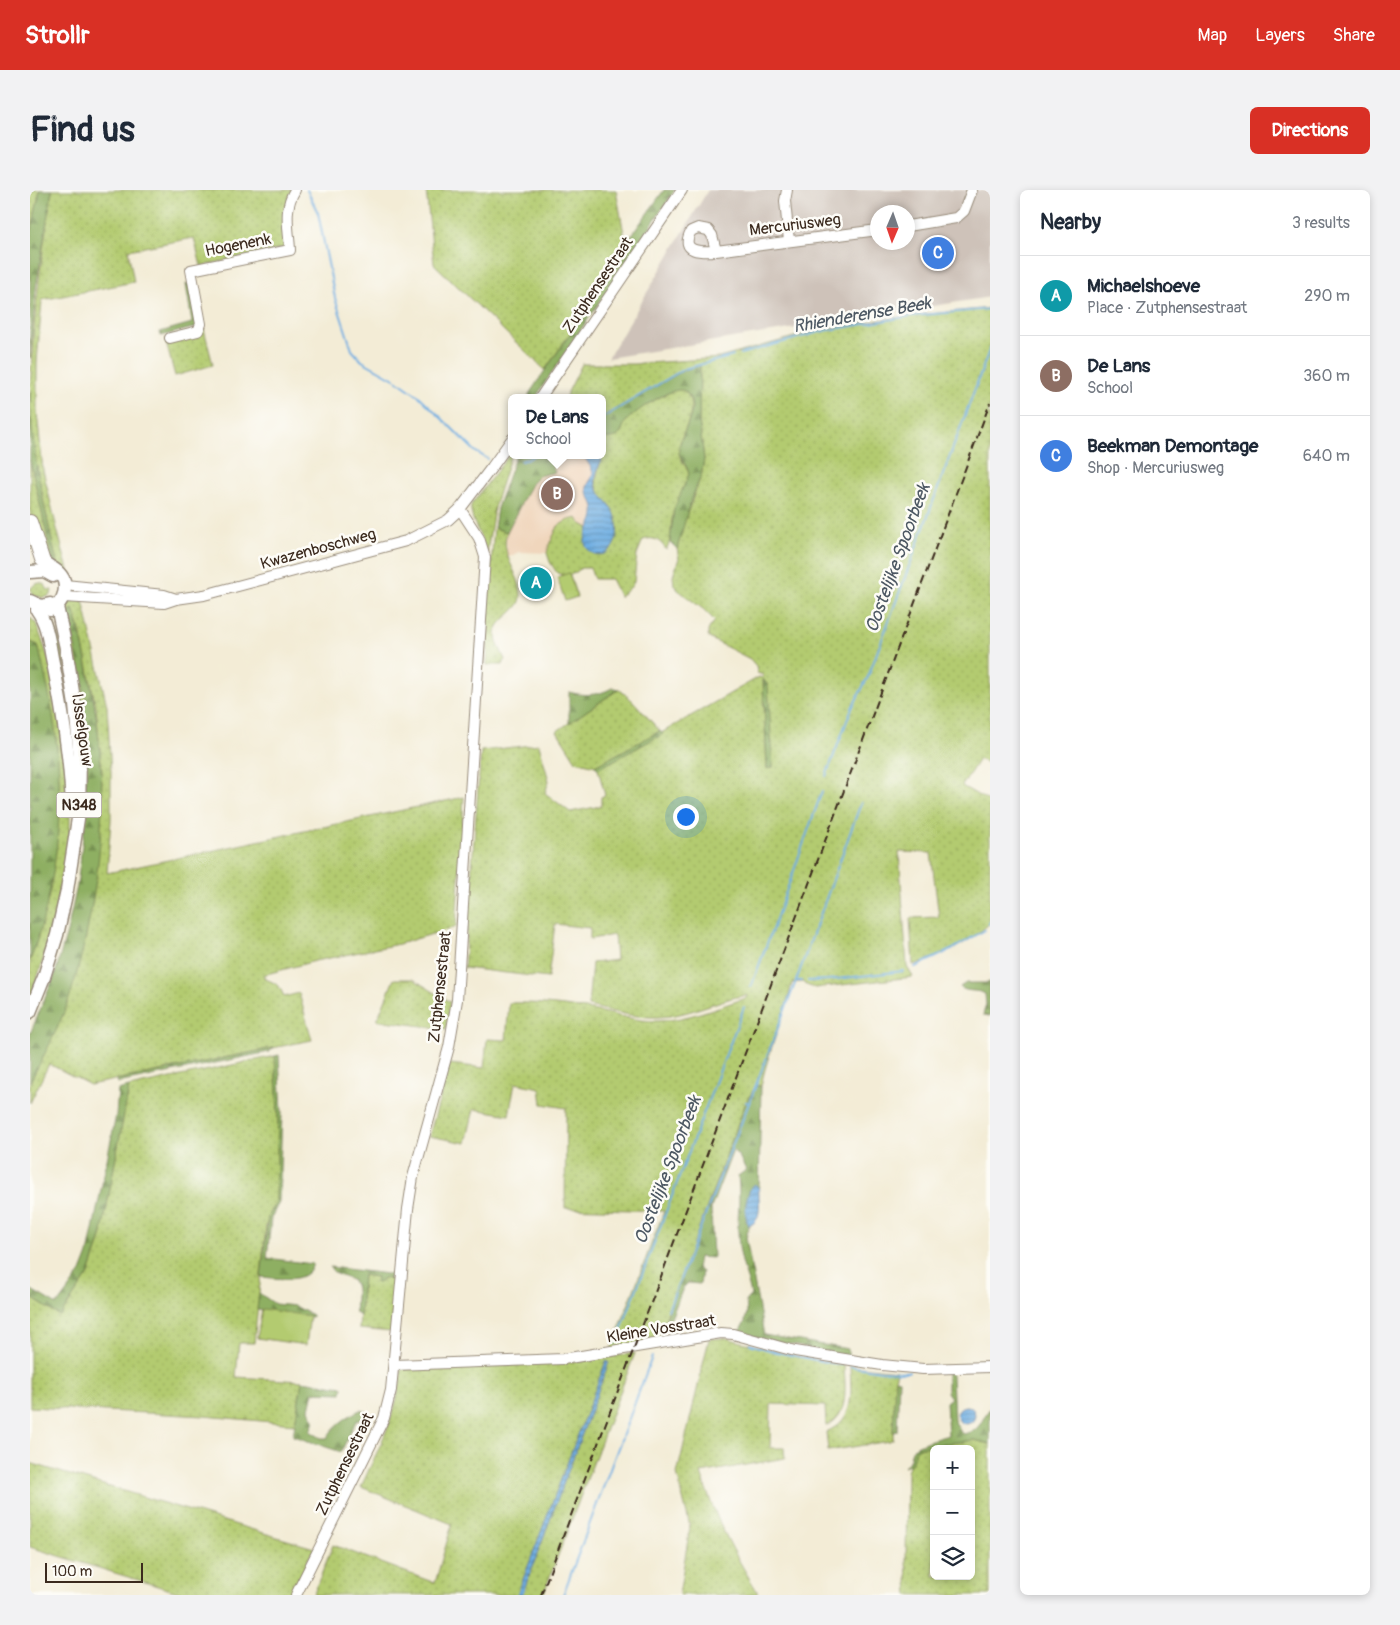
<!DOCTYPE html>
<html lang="en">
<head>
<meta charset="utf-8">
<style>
	body { margin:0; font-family:Pangolin,sans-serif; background:#f2f2f3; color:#1f2937 }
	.controls { position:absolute; right:15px; bottom:15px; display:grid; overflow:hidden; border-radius:8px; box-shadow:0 2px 8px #0003 }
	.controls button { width:45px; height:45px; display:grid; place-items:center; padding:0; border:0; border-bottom:1px solid #e0e1e3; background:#fff; color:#1f2937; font:25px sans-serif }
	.compass { position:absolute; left:840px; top:15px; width:45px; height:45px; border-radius:50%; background:#fff; box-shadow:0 2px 8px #0003; rotate:182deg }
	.scale { position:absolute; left:15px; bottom:12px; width:98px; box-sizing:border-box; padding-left:5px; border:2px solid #3b2a1e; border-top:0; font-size:14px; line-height:18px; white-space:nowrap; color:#3b2a1e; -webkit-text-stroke:4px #fdfcf7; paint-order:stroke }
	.you { position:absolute; left:655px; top:626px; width:18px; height:18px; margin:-12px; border:4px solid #fff; border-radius:50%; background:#1a73e8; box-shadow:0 0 0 8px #1a73e833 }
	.badge { display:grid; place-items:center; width:32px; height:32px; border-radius:50%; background:#d93025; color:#fff; font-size:16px; font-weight:700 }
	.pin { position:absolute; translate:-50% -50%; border:2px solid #fff; box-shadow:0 1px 5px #0006 }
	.popup { position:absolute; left:478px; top:204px; width:98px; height:65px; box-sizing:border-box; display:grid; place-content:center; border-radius:8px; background:#fff; filter:drop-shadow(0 1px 4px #0005); font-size:16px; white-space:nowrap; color:#747a83 }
	.popup b { font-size:19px; color:#1f2937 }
	.popup::after { content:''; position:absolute; left:50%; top:100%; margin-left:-10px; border:10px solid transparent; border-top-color:#fff }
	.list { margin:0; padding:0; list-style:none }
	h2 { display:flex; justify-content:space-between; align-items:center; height:65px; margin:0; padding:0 20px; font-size:21px }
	h2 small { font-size:16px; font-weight:400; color:#747a83 }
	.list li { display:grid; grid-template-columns:32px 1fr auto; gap:15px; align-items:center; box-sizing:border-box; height:80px; padding:0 20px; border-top:1px solid #e0e1e3 }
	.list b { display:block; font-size:19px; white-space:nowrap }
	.list p { margin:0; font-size:16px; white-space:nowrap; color:#747a83 }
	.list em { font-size:16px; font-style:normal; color:#747a83 }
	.icon { flex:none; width:28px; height:28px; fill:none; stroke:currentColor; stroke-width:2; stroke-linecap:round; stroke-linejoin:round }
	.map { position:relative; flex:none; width:960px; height:1405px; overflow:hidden; border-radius:8px }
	header { display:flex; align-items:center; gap:30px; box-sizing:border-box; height:70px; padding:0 25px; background:#d93025; color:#fff }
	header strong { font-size:24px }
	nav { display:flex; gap:28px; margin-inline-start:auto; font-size:18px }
	.intro { display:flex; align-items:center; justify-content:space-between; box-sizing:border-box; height:120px; padding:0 30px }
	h1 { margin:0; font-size:35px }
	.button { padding:12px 22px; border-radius:8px; background:#d93025; color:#fff; font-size:18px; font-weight:700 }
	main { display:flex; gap:30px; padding:0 30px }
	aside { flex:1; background:#fff; border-radius:8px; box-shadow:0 2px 8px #0003 }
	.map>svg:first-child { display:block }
	.built { fill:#f0d6bc }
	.industrial { fill:#cec2b9; fill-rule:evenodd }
	.green { fill:url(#green-dots); stroke:#777a47; fill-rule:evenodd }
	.forest { fill:url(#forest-firs); stroke:#646c40 }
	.pitch { fill:#b3cb70; stroke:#777a47 }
	.water { fill:url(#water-rules); stroke:#556c80 }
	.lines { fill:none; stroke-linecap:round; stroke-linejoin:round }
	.stream { stroke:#6faee2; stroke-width:2 }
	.minor-casing { stroke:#978b7a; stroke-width:12 }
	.major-casing { stroke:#978b7a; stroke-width:15 }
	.highway-casing { stroke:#978b7a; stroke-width:16 }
	.minor { stroke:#fff; stroke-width:10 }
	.major { stroke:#fff; stroke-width:12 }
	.highway { stroke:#fff; stroke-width:14 }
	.rail { stroke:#3b2a1e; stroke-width:2; stroke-dasharray:8 4; stroke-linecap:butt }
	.labels { text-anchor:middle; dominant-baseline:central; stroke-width:5; stroke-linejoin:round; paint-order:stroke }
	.shield { fill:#fdfcf7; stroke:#75695f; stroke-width:1 }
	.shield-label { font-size:15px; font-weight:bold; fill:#3b2a1e }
	.street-label { font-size:16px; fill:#3b2a1e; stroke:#fdfcf7 }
	.water-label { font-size:18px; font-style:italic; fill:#4d5863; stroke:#fdfcf7 }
</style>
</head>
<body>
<header>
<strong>Strollr</strong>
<nav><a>Map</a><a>Layers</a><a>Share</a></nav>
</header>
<div class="intro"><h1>Find us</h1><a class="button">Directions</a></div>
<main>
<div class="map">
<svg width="960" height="1405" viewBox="0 0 960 1405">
	<defs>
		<pattern id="green-dots" width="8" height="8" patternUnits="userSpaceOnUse" patternTransform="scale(1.25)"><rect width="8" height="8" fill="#b3cb70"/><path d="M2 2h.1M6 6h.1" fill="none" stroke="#9bae61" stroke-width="1.8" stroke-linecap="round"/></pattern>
		<pattern id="forest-firs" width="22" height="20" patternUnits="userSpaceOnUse" patternTransform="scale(1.25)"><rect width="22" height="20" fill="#8eaf62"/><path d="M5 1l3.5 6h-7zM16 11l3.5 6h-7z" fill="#758f50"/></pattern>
		<pattern id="water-rules" width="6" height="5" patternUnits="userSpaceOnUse" patternTransform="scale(1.25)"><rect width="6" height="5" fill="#6faee2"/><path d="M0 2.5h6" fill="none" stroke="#5c8eb7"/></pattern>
	</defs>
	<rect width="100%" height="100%" fill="#fdfcf7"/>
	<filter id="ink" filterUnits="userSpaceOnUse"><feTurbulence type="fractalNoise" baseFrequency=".02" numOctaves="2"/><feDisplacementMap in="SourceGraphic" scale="10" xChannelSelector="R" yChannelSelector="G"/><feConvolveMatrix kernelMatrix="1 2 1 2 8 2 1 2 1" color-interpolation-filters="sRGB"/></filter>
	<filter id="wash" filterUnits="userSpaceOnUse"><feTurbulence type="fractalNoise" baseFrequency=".0096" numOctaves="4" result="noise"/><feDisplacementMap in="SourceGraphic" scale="20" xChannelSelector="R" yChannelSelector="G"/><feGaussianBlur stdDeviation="1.12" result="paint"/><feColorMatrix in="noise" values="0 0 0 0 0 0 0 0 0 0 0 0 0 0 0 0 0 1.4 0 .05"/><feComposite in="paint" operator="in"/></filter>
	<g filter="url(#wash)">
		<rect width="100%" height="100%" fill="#f3ecd6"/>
		<path class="built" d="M526 265H554L563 281 562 286 557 297 565 318 559 338 530 361 517 363 489 362 477 368 476 345 480 333 501 294 508 286 515 283 524 282 522 276 524 267Z"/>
		<path class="industrial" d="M678 0H960V107L578 168ZM848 22H878V52H848Z"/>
		<g class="green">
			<path d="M0 0H10L0 48Z"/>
			<path d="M22 0H262L254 22V58L171 76 164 48 98 60 104 92 12 110 7 172V222L13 280 27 339 40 387H37L28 378C17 327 4 276 0 224 0 149 10 74 22 0Z"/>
			<path d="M396 0H586L597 60 515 180 404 74Z"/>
			<path d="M960 118V217L958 224 960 225V574L949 569 932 596 960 612V733C938 754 912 766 883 775L880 728 909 727 901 663 869 662 877 777 883 787 785 798 776 795 773 792 762 793C754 828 738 861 731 896H726L716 912 627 1151 581 1160 634 1021 535 1018 536 918 512 914 510 898 485 893 479 925 444 919 436 953 399 946 420 874 454 878 457 849 476 850 479 813C507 812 539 816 567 821 586 825 607 831 627 831 657 830 687 817 716 808L717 805C695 808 672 819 650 824 619 832 589 823 558 816L562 773 586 770 584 745 560 749V738L525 734 518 788 434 778 451 561 509 554 519 591 515 603 540 622 571 616V607L575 605 568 579 729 487 733 488V485L727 483 726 476 720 469 679 448C676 440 680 437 685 431L673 419 649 401 644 395 643 386 649 368 647 359 654 332 671 286 674 269 669 231 670 175 654 180 572 227V208H535L552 174H604L689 168 793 139 878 126ZM733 489 743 577 738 578H737Z"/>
			<path d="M174 139 183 175 145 186 135 149Z"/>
			<path d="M647 199C653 199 657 202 659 207 667 227 650 241 649 260 648 268 657 276 659 284 657 297 647 311 643 325 639 339 644 345 636 360 631 351 624 346 613 350L607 364 604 392 601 397 590 407 581 389H564L560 378H551C543 386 537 387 527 383L520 372 517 363 519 355 528 336 538 330 547 328 550 333 559 338 555 351 582 317C565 300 563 295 571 271 573 264 572 255 572 248H579L590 244C591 241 592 236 594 233 601 222 635 204 647 199Z"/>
			<path d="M482 261 464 318 457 363C453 349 439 328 441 315Z"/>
			<path d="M0 270 22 367 25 376C12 370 2 335 0 321 0 305 0 286 0 270Z"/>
			<path d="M464 338 477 342C469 366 491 383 491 406 491 422 466 428 466 444 466 453 472 462 475 470L473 475H457L459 403Z"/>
			<path d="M10 393 15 395 18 400H22L21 405 14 408 7 406 2 407 1 398 5 394Z"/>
			<path d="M53 410 77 516 81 582V630L77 683 434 607 426 737 369 754 285 771 233 785 235 789C247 793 250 796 254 807L269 803 282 850 60 895 19 874 0 913V892L34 821 55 751 72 582 66 517 49 436 43 419 56 511 51 523 29 422 35 412Z"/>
			<path d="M0 427 6 433 24 484 40 598V639L38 681 33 705 0 812V771L25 664 30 608 26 547 17 496 8 455 0 452Z"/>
			<path d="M23 430 32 460 42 516 37 517 16 431Z"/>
			<path d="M589 499 603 511 630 541 565 576 546 571 527 541Z"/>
			<path d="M364 789H383L420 812 416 839 347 830Z"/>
			<path d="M245 866 248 923 246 1012 240 1021 236 1036 224 1153H209L206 1187 272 1191 265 1234 174 1226 0 1217V1107L30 1126 59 1084 71 1047 99 897Z"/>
			<path d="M333 1085 347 1087 346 1093 353 1088 366 1090 361 1142 329 1139Z"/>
			<path d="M696 1148 771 1167 814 1175C815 1196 820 1226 796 1236L795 1216 741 1214 740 1258H754L755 1268 671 1283C683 1324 704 1364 727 1401V1405H649L660 1337 647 1284 679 1149Z"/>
			<path d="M605 1163 513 1405H283L303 1355 405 1393 422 1334 331 1297C348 1259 369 1222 371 1179L552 1171Z"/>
			<path d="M820 1176 867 1181 865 1189 863 1249 859 1251 798 1261 796 1242C826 1229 821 1203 820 1176Z"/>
			<path d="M944 1250 960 1254V1405H878L876 1372 877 1282 884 1264 887 1259 899 1255ZM904 1259H941V1386H904Z"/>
			<path d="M0 1273 284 1358 261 1405H157L0 1357Z"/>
		</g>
		<g class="forest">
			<path d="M10 0H22L6 98 0 168V48Z"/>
			<path d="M634 0H645L505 208H499V204L597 60 596 53Z"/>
			<path d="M156 94H160L167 137 131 146 130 142 162 133Z"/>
			<path d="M670 175 669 231 674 269 671 286 661 310 647 359 640 352 644 319 659 284C658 276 649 268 649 260 650 242 672 220 656 202 646 192 605 222 597 230 593 234 593 240 590 244 586 249 578 248 572 248V227L654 180Z"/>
			<path d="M0 203C1 263 15 320 28 378L25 376 22 367 0 270Z"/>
			<path d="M486 265H526L524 267 522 276 525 282 508 286 501 294 477 342 464 338 467 318Z"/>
			<path d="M43 419C50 439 54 460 58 481 77 571 76 647 58 736 52 765 45 793 35 820 25 845 12 869 0 892V844L25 784 37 742 47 696 54 639 56 584 51 523 56 511 38 422Z"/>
			<path d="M0 452 8 455C15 486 23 517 26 549 35 623 26 700 0 771Z"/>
			<path d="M733 489 738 495 743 577 737 579Z"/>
			<path d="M582 498 589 499 539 533V502C553 506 568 506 582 498Z"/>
			<path d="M630 541 633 544 568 579 565 576Z"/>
			<path d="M960 791V826L953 825 956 814 955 804C947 799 937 803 930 797L936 793H958Z"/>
			<path d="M244 858 239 862 88 893 87 890Z"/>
			<path d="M249 865 252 922 249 1012 241 1028 237 1068 283 1074C276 1095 248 1088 231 1087L238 1027 246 1012 248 923 245 866Z"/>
			<path d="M726 896H731L729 998 725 994 716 1032 719 1036 716 1048 734 1145 818 1159V1167L708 1143 715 1132 717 1122 716 1110 721 1105C718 1089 711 1073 709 1056 706 1033 711 1009 708 986L716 980 710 968 703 960 681 1018 683 1068 669 1067 667 1078 672 1082 670 1094 658 1093 653 1098 637 1138 632 1139 716 912Z"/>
			<path d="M99 897 71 1047 59 1084 30 1126 0 1107V1099L27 1115 51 1082 58 1064 86 925 88 900Z"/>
			<path d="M300 1077 366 1085V1090L353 1088 349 1093H346L347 1087 333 1085 330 1126 326 1123C324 1114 328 1103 325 1095 323 1086 306 1089 300 1077Z"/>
			<path d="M229 1103 245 1114 265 1116 282 1125V1127L227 1120Z"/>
			<path d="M917 1182 922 1185 924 1230 932 1244C951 1242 950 1231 960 1218V1254L944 1250 892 1257C884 1260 884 1266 881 1274L874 1277C883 1268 878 1267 883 1259 887 1253 910 1248 918 1245L916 1212 921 1208 917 1202Z"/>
			<path d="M865 1189 869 1190 867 1241 863 1242Z"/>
			<path d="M272 1191 313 1197 312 1203 283 1202 279 1219C284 1234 287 1225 280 1241L291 1248H297C303 1236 318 1226 330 1220L337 1222 335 1228 326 1231 311 1262 263 1246Z"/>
		</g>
		<g class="pitch">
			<path d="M539 383 547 407 535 411 527 387Z"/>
			<path d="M232 1119 280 1126 276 1155 227 1148Z"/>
		</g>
		<g class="water">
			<path d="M572 265C571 275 563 285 566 295 568 305 579 311 583 320 590 332 590 358 574 364 568 366 561 364 557 358 551 350 560 338 563 329 568 310 555 308 557 297 558 292 563 288 563 283 562 277 556 271 554 266Z"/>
			<path d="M725 994 729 998C728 1012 734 1029 719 1036 713 1027 715 1000 725 994Z"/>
			<path d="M576 1171 579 1172 492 1405H487Z"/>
			<circle cx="936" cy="1225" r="9"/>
		</g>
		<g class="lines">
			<g class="stream">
				<path d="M277 0 288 23 305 108 322 160 332 171 366 190 390 207 446 262 458 269"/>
				<path d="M710 164 793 141 881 126 960 119"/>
				<path d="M572 228 654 179 703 166"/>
				<path d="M491 271 500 268 504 265"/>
				<path d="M796 586 821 520 838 487 960 158"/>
				<path d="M959 734 960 732"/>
				<path d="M885 777 921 760 955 740"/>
				<path d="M766 791 831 613"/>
				<path d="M778 791 798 790 873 781"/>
				<path d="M721 797 763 683 792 601"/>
				<path d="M716 912 719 913 766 791H771"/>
				<path d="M638 1120 719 913"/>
				<path d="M586 1153 714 817"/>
				<path d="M720 1154 746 1162 811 1175"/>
				<path d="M820 1176 851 1181 879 1182"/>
				<path d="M533 1405 622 1167"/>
			</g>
		</g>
	</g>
	<g filter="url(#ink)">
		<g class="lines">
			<defs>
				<g id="minor">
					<path d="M757 0 755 11 759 51"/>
					<path d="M878 36 926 28 934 21 942 0"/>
					<path d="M686 61 682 45 678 40 668 38 661 41C649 63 672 62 686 61L848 40"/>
					<path d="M140 148 168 141 171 134 161 80 260 60C259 39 253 19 265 0"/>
					<path d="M510 208 652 0"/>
					<path d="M35 395 134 405 146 409"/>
					<path d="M34 407 134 413 146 409 174 405 376 351 418 330 430 319"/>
					<path d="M364 1175 533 1169 691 1143 703 1144 765 1161 852 1175 893 1179 960 1177"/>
					<path d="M266 1405 354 1228 361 1200 378 1019 383 987 419 857 427 810 455 367 449 348 430 319 462 277 482 249"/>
				</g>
				<g id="major">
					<path d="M12 369C16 376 21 376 27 381 41 393 35 413 20 420"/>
					<path d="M0 382 14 381 23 386"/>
					<path d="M0 411 11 416 20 414"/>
					<path d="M7 420C17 433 19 452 22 468 32 517 40 565 42 616"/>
					<path d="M0 822 14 787 27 745 37 700 49 622 50 568 45 515 36 458 27 417"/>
				</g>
				<path id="highway" d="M0 332 12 369"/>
			</defs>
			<use href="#minor" class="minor-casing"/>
			<use href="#major" class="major-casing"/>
			<use href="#highway" class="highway-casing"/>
			<use href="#minor" class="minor"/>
			<use href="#major" class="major"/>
			<use href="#highway" class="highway"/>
			<path class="rail" d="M511 1405 960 213"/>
		</g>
	</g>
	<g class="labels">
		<rect class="shield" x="26.5" y="602.5" width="45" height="25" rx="4"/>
		<g class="shield-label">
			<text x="49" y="615">N348</text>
		</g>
		<g class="street-label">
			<text transform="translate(765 35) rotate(-7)">Mercuriusweg</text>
			<text transform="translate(208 55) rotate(-11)">Hogenenk</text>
			<text transform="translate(568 95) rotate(-56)">Zutphensestraat</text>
			<text transform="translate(288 359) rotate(-15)">Kwazenboschweg</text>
			<text transform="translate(52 540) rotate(82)">IJsselgouw</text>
			<text transform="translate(410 797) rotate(-84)">Zutphensestraat</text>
			<text transform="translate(631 1139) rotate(-9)">Kleine Vosstraat</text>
			<text transform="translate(315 1274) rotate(-64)">Zutphensestraat</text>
		</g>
		<g class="water-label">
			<text transform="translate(832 125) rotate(-10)">Rhienderense Beek</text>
			<text transform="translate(868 368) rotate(-70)">Oostelijke Spoorbeek</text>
			<text transform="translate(638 980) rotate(-69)">Oostelijke Spoorbeek</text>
		</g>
	</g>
</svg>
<div class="controls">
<button>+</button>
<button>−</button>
<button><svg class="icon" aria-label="layers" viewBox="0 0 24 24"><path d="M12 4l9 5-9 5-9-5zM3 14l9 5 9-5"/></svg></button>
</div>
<svg class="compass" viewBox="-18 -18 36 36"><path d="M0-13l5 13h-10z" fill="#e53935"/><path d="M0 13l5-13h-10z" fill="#747a83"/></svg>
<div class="scale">100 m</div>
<div class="you"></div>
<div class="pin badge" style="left:506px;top:393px;background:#0f9aa8">A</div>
<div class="pin badge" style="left:527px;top:304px;background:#8d6e63">B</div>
<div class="popup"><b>De Lans</b>School</div>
<div class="pin badge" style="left:908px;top:63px;background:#3f7fe0">C</div>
</div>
<aside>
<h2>Nearby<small>3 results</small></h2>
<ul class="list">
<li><span class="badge" style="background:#0f9aa8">A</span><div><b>Michaelshoeve</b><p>Place · Zutphensestraat</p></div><em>290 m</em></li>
<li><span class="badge" style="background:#8d6e63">B</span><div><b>De Lans</b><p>School</p></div><em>360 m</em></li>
<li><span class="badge" style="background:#3f7fe0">C</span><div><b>Beekman Demontage</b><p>Shop · Mercuriusweg</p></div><em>640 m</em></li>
</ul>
</aside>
</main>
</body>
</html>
